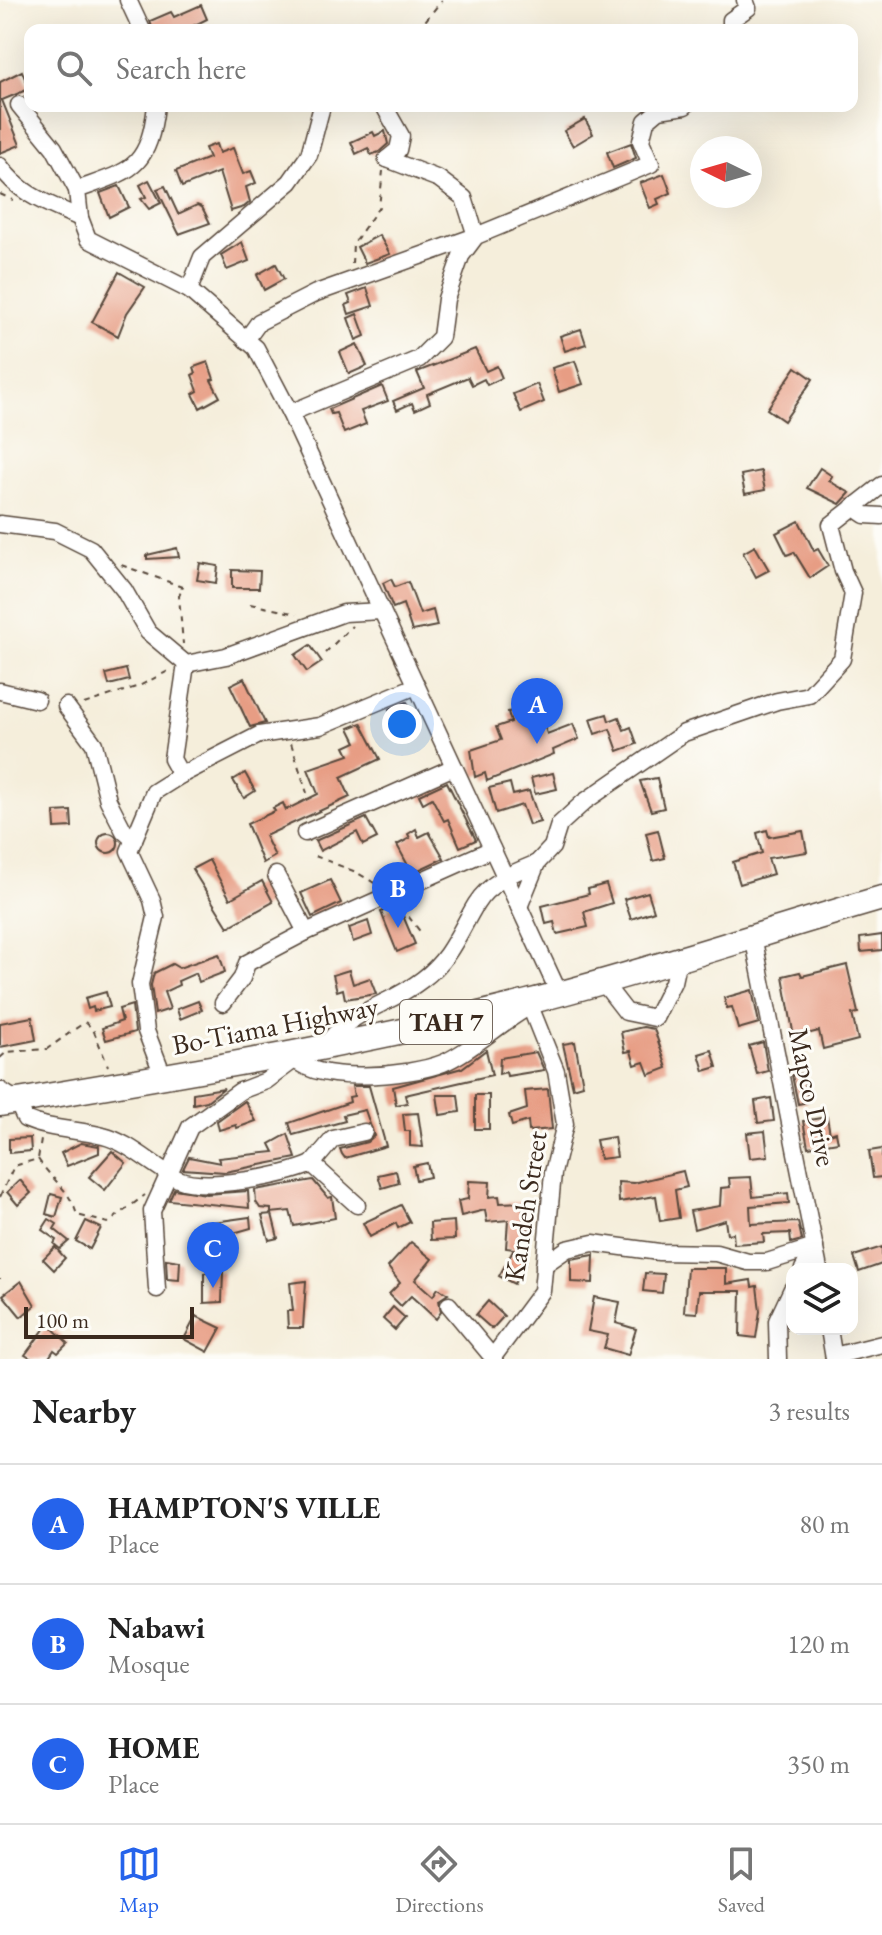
<!DOCTYPE html>
<html lang="en">
<head>
<meta charset="utf-8">
<style>
	body { margin:0; font-family:"EB Garamond",serif; background:#f6f6f6; color:#222 }
	.controls { position:absolute; right:24px; bottom:24px; display:grid; overflow:hidden; border-radius:16px; box-shadow:0 8px 32px #0002 }
	.controls button { width:72px; height:72px; display:grid; place-items:center; padding:0; border:0; border-bottom:2px solid #e0e0e0; background:#fff; color:#222; font:40px sans-serif }
	.compass { position:absolute; left:690px; top:136px; width:72px; height:72px; border-radius:50%; background:#fff; box-shadow:0 8px 32px #0002; rotate:275deg }
	.scale { position:absolute; left:24px; bottom:20px; width:170px; box-sizing:border-box; padding-left:8px; border:4px solid #3b2a1e; border-top:0; font-size:22px; line-height:28px; white-space:nowrap; color:#3b2a1e; -webkit-text-stroke:6px #fdfcf7; paint-order:stroke }
	.you { position:absolute; left:402px; top:724px; width:28px; height:28px; margin:-20px; border:6px solid #fff; border-radius:50%; background:#1a73e8; box-shadow:0 0 0 12px #1a73e833 }
	.badge { display:grid; place-items:center; width:52px; height:52px; border-radius:50%; background:#2563eb; color:#fff; font-size:26px; font-weight:700 }
	.pin { position:absolute; translate:-50% -66px; filter:drop-shadow(0 2px 4px #0008) }
	.pin::after { content:''; position:absolute; top:42px; width:28px; height:24px; background:inherit; clip-path:polygon(0 0,100% 0,50% 100%) }
	.list { margin:0; padding:0; list-style:none }
	h2 { display:flex; justify-content:space-between; align-items:center; height:104px; margin:0; padding:0 32px; font-size:34px }
	h2 small { font-size:26px; font-weight:400; color:#767676 }
	.list li { display:grid; grid-template-columns:52px 1fr auto; gap:24px; align-items:center; box-sizing:border-box; height:120px; padding:0 32px; border-top:2px solid #e0e0e0 }
	.list b { display:block; font-size:30px; white-space:nowrap }
	.list p { margin:0; font-size:26px; white-space:nowrap; color:#767676 }
	.list em { font-size:26px; font-style:normal; color:#767676 }
	.icon { flex:none; width:44px; height:44px; fill:none; stroke:currentColor; stroke-width:2; stroke-linecap:round; stroke-linejoin:round }
	.map { position:relative; flex:none; width:882px; height:1359px; overflow:hidden }
	.search { position:absolute; background:#fff; box-shadow:0 8px 32px #0002; left:24px; right:24px; top:24px; height:88px; display:flex; align-items:center; gap:20px; box-sizing:border-box; padding:0 28px; border-radius:16px; color:#767676; font-size:30px }
	.sheet { height:464px; background:#fff }
	nav { display:flex; justify-content:space-around; align-items:center; box-sizing:border-box; height:112px; border-top:2px solid #e0e0e0; background:#fff; font-size:22px; color:#767676 }
	nav a { display:grid; justify-items:center; gap:4px }
	nav .on { color:#2563eb }
	.map>svg:first-child { display:block }
	.building { fill:#e79d84 }
	.lines { fill:none; stroke-linecap:round; stroke-linejoin:round }
	.minor-casing { stroke:#57473a; stroke-width:19 }
	.highway-casing { stroke:#57473a; stroke-width:27 }
	.path { stroke:#57473a; stroke-width:2; stroke-dasharray:6 6; stroke-linecap:butt }
	.minor { stroke:#fff; stroke-width:16 }
	.highway { stroke:#fff; stroke-width:24 }
	.labels { text-anchor:middle; dominant-baseline:central; stroke-width:6; stroke-linejoin:round; paint-order:stroke }
	.shield { fill:#fdfcf7; stroke:#75695f; stroke-width:2 }
	.shield-label { font-size:26px; font-weight:bold; fill:#3b2a1e }
	.street-label { font-size:28px; fill:#3b2a1e; stroke:#fdfcf7 }
</style>
</head>
<body>
<div class="map">
<svg width="882" height="1359" viewBox="0 0 882 1359">
	<rect width="100%" height="100%" fill="#fdfcf7"/>
	<filter id="ink" filterUnits="userSpaceOnUse"><feTurbulence type="fractalNoise" baseFrequency=".0125" numOctaves="2"/><feDisplacementMap in="SourceGraphic" scale="16" xChannelSelector="R" yChannelSelector="G"/><feConvolveMatrix kernelMatrix="1 2 1 2 8 2 1 2 1" color-interpolation-filters="sRGB"/></filter>
	<filter id="wash" filterUnits="userSpaceOnUse"><feTurbulence type="fractalNoise" baseFrequency=".006" numOctaves="4" result="noise"/><feDisplacementMap in="SourceGraphic" scale="32" xChannelSelector="R" yChannelSelector="G"/><feGaussianBlur stdDeviation="1.8" result="paint"/><feColorMatrix in="noise" values="0 0 0 0 0 0 0 0 0 0 0 0 0 0 0 0 0 1.4 0 .05"/><feComposite in="paint" operator="in"/></filter>
	<g filter="url(#wash)">
		<rect width="100%" height="100%" fill="#f5eedb"/>
		<g id="blocks">
			<g class="building">
				<path d="M201 5 207 19 185 30 183 27 153 30 150 21 171 12 174 17Z"/>
				<path d="M22 71 29 89 2 100 20 145 0 153V82Z"/>
				<path d="M585 119 593 134 573 146 564 131Z"/>
				<path d="M385 131 388 144 379 152 371 155 368 148 356 154 351 142 373 132 375 136Z"/>
				<path d="M631 143 636 158 613 168 607 152Z"/>
				<path d="M216 144 219 153 233 148 243 174 251 171 256 183 246 187 250 202 244 207 231 211 219 172 182 187 176 171 209 158 205 148Z"/>
				<path d="M664 174 671 193 657 199 659 204 650 208 640 183Z"/>
				<path d="M149 180 161 203 149 209 141 199 146 197 140 185Z"/>
				<path d="M119 186 129 207 109 217 100 193Z"/>
				<path d="M165 186 178 214 197 205 202 207 210 223 179 234 157 189Z"/>
				<path d="M379 235 390 254 365 263 357 247Z"/>
				<path d="M242 242 249 261 227 270 221 255Z"/>
				<path d="M276 264 284 279 264 290 257 275Z"/>
				<path d="M119 272 145 287 127 313 118 336 92 322Z"/>
				<path d="M367 288 373 306 349 314 346 305 351 303 348 295Z"/>
				<path d="M357 314 365 336 356 340 348 318Z"/>
				<path d="M581 329 586 344 565 351 560 336Z"/>
				<path d="M357 344 367 366 349 374 340 352Z"/>
				<path d="M475 349 486 371 497 366 502 378 487 385 484 379 472 385 468 377 427 394 430 403 415 410 412 403 397 410 393 401 424 388 417 372Z"/>
				<path d="M575 361 583 384 559 392 552 368Z"/>
				<path d="M208 362 214 379 211 380 220 397 200 408 193 394 198 391 192 375 196 373 194 367Z"/>
				<path d="M796 367 813 379 784 421 767 409Z"/>
				<path d="M537 384 544 402 521 412 513 394Z"/>
				<path d="M382 386 388 401 361 411 366 424 344 433 336 413 331 414 329 409Z"/>
				<path d="M820 468 832 476 829 481 850 493 840 504 807 488Z"/>
				<path d="M761 471 765 490 745 494 741 475Z"/>
				<path d="M799 521 814 551 818 549 828 566 810 578 794 552 787 555 776 533Z"/>
				<path d="M755 546 769 570 756 577 743 553Z"/>
				<path d="M177 548 179 557 147 559V555Z"/>
				<path d="M200 563 218 566 216 583 197 580Z"/>
				<path d="M232 570 260 571 259 588H232Z"/>
				<path d="M391 579 395 587 408 582 420 614 433 610 437 626 412 631 403 604 393 608 383 583Z"/>
				<path d="M310 645 322 662 307 672 295 655Z"/>
				<path d="M126 669 129 680 109 685 106 674Z"/>
				<path d="M244 678 265 723 250 727 230 685Z"/>
				<path d="M407 702 416 719 398 728 389 709Z"/>
				<path d="M529 706 534 726 543 721 547 734 573 724 579 739 553 750 554 754 487 781 485 773 475 777 471 750 501 740 496 727 511 722 508 712Z"/>
				<path d="M607 714 609 721 619 717 624 730 631 727 637 744 618 751 610 729 595 734 590 719Z"/>
				<path d="M361 723 380 759 341 777 350 797 265 836 275 856 263 863 247 824 275 811 273 808 283 803 286 810 318 794 308 769 349 755 345 747 356 742 349 728Z"/>
				<path d="M245 773 255 791 244 798 233 780Z"/>
				<path d="M553 773 557 789 535 794 531 778Z"/>
				<path d="M657 778 664 808 651 811 640 781Z"/>
				<path d="M447 782 476 840 460 847 448 819 444 821 432 798 423 803 419 795Z"/>
				<path d="M510 783 513 795 529 791 540 822 529 825 522 805 496 813 489 788Z"/>
				<path d="M71 811 72 827 55 828 54 812Z"/>
				<path d="M366 818 377 838 363 845 357 832 320 851 315 841Z"/>
				<path d="M416 829 419 837 429 832 444 858 412 873 397 845 410 838 408 834Z"/>
				<path d="M658 830 665 858 653 861 646 833Z"/>
				<path d="M767 830 769 837 803 831 807 852 768 858 773 874 740 884 733 862 762 853 757 833Z"/>
				<circle cx="108" cy="843" r="10"/>
				<path d="M209 860 230 899 262 881 273 902 228 927 192 869Z"/>
				<path d="M330 880 341 903 312 917 301 893Z"/>
				<path d="M606 884 612 903 584 912 588 927 557 934 554 922 546 924 542 906 589 894 588 889Z"/>
				<path d="M648 892 654 911 631 919 624 899Z"/>
				<path d="M398 904 415 944 397 952 381 912Z"/>
				<path d="M368 921 372 935 353 942 349 928Z"/>
				<path d="M882 935V950L861 952 860 938Z"/>
				<path d="M219 954 225 972 199 982 196 973 178 981 179 985 164 992 170 1009 155 1014 151 985 154 973 172 964 179 968Z"/>
				<path d="M847 965 858 1013 852 1014 858 1040 823 1049 819 1031 794 1037 783 976 800 972 802 976Z"/>
				<path d="M349 970 353 984 370 978 376 994 345 999 343 989 337 991 333 975Z"/>
				<path d="M752 990 759 1023 738 1029 732 1007 727 1008 724 998Z"/>
				<path d="M106 992 110 1007 94 1011 93 1007 88 1009 85 998Z"/>
				<path d="M198 1001 202 1010 180 1019 177 1009Z"/>
				<path d="M132 1005 135 1032 106 1040 102 1028 122 1021 119 1009Z"/>
				<path d="M32 1017 36 1040 0 1047V1023Z"/>
				<path d="M643 1027 654 1029 667 1068 649 1075 644 1062 635 1065 631 1051 625 1052 621 1032Z"/>
				<path d="M575 1042 583 1085 573 1088 563 1044Z"/>
				<path d="M763 1042 768 1071 757 1074 749 1046Z"/>
				<path d="M486 1050 492 1075 405 1095 407 1103 396 1105 393 1087 462 1068Z"/>
				<path d="M712 1050 717 1067 704 1071 699 1054Z"/>
				<path d="M536 1052 544 1070 507 1076 506 1072 499 1074 500 1058Z"/>
				<path d="M803 1073 808 1102 798 1104 792 1075Z"/>
				<path d="M352 1086H369L386 1146 345 1158 342 1154 340 1149 367 1142 374 1136 365 1110 343 1115 345 1121 293 1135 289 1123 350 1102 349 1097 354 1096Z"/>
				<path d="M224 1088 207 1101 193 1104V1093Z"/>
				<path d="M548 1089 552 1129 529 1131 528 1121 512 1126 509 1115 527 1109 525 1091Z"/>
				<path d="M437 1095H458L460 1112 440 1115Z"/>
				<rect x="475" y="1095" width="14" height="34"/>
				<path d="M771 1098 774 1121 758 1123 755 1101Z"/>
				<path d="M245 1101 256 1121 237 1128 236 1125 219 1130 217 1121Z"/>
				<path d="M418 1113 423 1147 410 1146V1131H405L403 1114Z"/>
				<path d="M827 1117 830 1134 836 1132 838 1142 808 1147 803 1121Z"/>
				<path d="M765 1131 768 1156 750 1158 747 1133Z"/>
				<path d="M288 1134 296 1158 225 1172 183 1169 189 1157 220 1163 218 1158 274 1152 270 1144Z"/>
				<path d="M614 1137 617 1157 600 1159 596 1140Z"/>
				<path d="M30 1138 31 1151 9 1153V1139Z"/>
				<path d="M81 1143 99 1146V1153L67 1166 61 1153Z"/>
				<path d="M882 1149V1177L873 1178 869 1151Z"/>
				<path d="M112 1151 126 1163 105 1190 89 1177Z"/>
				<path d="M427 1163 430 1177 416 1180 413 1166Z"/>
				<path d="M396 1171 399 1183 382 1188 378 1175Z"/>
				<path d="M683 1171 687 1187 675 1190 679 1218 660 1221 656 1196 619 1202 618 1182 634 1183Z"/>
				<path d="M751 1177 753 1197 788 1193 789 1203 750 1206 751 1224 798 1222 802 1240 791 1243 790 1233 763 1234 764 1242 734 1244 733 1233 727 1234 725 1220 694 1229 690 1211 720 1206 721 1188 730 1187 729 1178Z"/>
				<path d="M20 1180 31 1193 18 1205 7 1192Z"/>
				<path d="M313 1180 328 1198 332 1197 335 1218 294 1226 290 1211 271 1213V1209L260 1208 256 1202 255 1190Z"/>
				<path d="M469 1181 490 1182 489 1197 499 1196 500 1203 523 1202V1222H529L526 1263 514 1284 499 1276 514 1249 506 1248 508 1220 487 1222 485 1210 461 1216 458 1201 468 1199Z"/>
				<path d="M174 1189 206 1194 248 1191 249 1208 169 1200Z"/>
				<path d="M51 1194 62 1197 56 1217 46 1214Z"/>
				<path d="M401 1205 410 1222 398 1228 396 1223 370 1237 363 1223Z"/>
				<path d="M272 1214 278 1238 269 1240 262 1215Z"/>
				<path d="M250 1217 251 1228 209 1240 206 1223Z"/>
				<path d="M49 1219 57 1224 54 1229 69 1241 60 1249 54 1244 56 1240 42 1230Z"/>
				<path d="M86 1221 101 1228 90 1249 76 1241Z"/>
				<path d="M454 1221 455 1239 431 1240 430 1223Z"/>
				<path d="M411 1242 432 1259 415 1280 433 1296 438 1288 448 1294 439 1300 441 1312 436 1319 411 1296 401 1306 389 1294 400 1283 388 1267Z"/>
				<path d="M55 1247 65 1258 54 1270 43 1259Z"/>
				<path d="M882 1247V1264L859 1272 854 1256Z"/>
				<path d="M594 1255 593 1283 571 1282V1259Z"/>
				<path d="M166 1259 180 1261 179 1280 167 1279Z"/>
				<path d="M687 1268H726V1284L751 1280 752 1287 757 1286 760 1311 756 1338 740 1336 741 1291H699L697 1313 684 1312Z"/>
				<path d="M223 1271 222 1302 204 1303V1273Z"/>
				<path d="M645 1273 664 1274 662 1293 643 1291Z"/>
				<path d="M21 1281 35 1305 21 1317 3 1295Z"/>
				<path d="M306 1281 303 1328H288L287 1311H293L290 1283Z"/>
				<path d="M594 1297 620 1302 616 1323 636 1329 628 1355 604 1348 608 1335 588 1331Z"/>
				<path d="M488 1301 504 1316 492 1329 476 1315Z"/>
				<path d="M393 1307 405 1318 395 1330 383 1319Z"/>
				<path d="M196 1316 221 1328 208 1352 184 1339Z"/>
				<path d="M48 1324 68 1343 58 1353 54 1350 48 1359H32L25 1355Z"/>
			</g>
		</g>
	</g>
	<g filter="url(#ink)">
		<use href="#blocks" fill-opacity="0" stroke="#57473a" stroke-width="2"/>
		<g class="lines">
			<defs>
				<g id="minor">
					<path d="M128 0 142 30"/>
					<path d="M731 30V20L748 8 745 0"/>
					<path d="M19 105 54 148 77 190"/>
					<path d="M156 106C148 170 131 170 77 190L80 218 88 239 189 290 256 348 290 413 559 993"/>
					<path d="M384 106 401 136 398 150 387 159"/>
					<path d="M0 166C21 196 49 204 80 218"/>
					<path d="M189 290 202 257 290 182 309 155 322 106"/>
					<path d="M246 340 259 322 316 293 476 236 464 198 439 179 387 159"/>
					<path d="M290 413 419 359 441 337 446 299 461 256 476 236 651 164 641 141 646 121 659 110 685 106"/>
					<path d="M853 507 865 515 882 516"/>
					<path d="M0 524 55 531 91 549 124 590 148 632 186 664 226 656 344 613 382 611"/>
					<path d="M0 691 37 700"/>
					<path d="M66 706 94 744 108 800 124 831 134 840"/>
					<path d="M181 775 172 759 186 664"/>
					<path d="M305 833 454 767"/>
					<path d="M276 875 306 932 492 849"/>
					<path d="M519 907 537 863 552 847 559 825 584 802 684 733 777 701 809 695 842 659 853 593 843 571 831 525 882 485"/>
					<path d="M753 936 819 1269"/>
					<path d="M602 981 626 1012 655 1018 673 982 678 959"/>
					<path d="M223 1003 242 978 247 963 306 932"/>
					<path d="M322 1049C353 1007 386 1008 423 979 451 958 459 932 476 904 489 882 515 872 537 863"/>
					<path d="M291 1055C312 1086 411 1076 443 1063 469 1052 498 1025 525 1009"/>
					<path d="M164 1078 146 1031 140 984 156 917 152 900 129 851 154 792 181 775 259 735 320 726 416 686"/>
					<path d="M0 1090 17 1101 25 1119C50 1130 76 1129 103 1136 129 1142 154 1167 178 1179 207 1191 284 1176 312 1164L357 1205"/>
					<path d="M312 1164 333 1139 364 1132"/>
					<path d="M544 1265 567 1249 593 1243 659 1252 716 1253 748 1262H767L815 1247 803 1269"/>
					<path d="M157 1289 152 1211 190 1127 240 1091 266 1081 294 1060"/>
					<path d="M449 1305 494 1359"/>
					<path d="M829 1329 834 1359"/>
					<path d="M834 1356 882 1344"/>
					<path d="M493 1357 542 1291 553 1173 565 1124 556 1071 530 1006"/>
					<path d="M778 1359 777 1321 792 1289"/>
				</g>
				<path id="highway" d="M0 1104C177 1074 354 1046 528 1002 647 972 764 932 882 898"/>
			</defs>
			<use href="#minor" class="minor-casing"/>
			<use href="#highway" class="highway-casing"/>
			<g class="path">
				<path d="M418 30 442 0"/>
				<path d="M0 194 13 200"/>
				<path d="M352 264 353 244 379 207 383 171"/>
				<path d="M121 565 183 587 179 596 183 644"/>
				<path d="M250 604 297 614"/>
				<path d="M325 653 352 626"/>
				<path d="M84 704 139 686 170 670"/>
				<path d="M291 743 307 793"/>
				<path d="M315 856 356 872 376 884"/>
				<path d="M401 907 422 934"/>
				<path d="M0 1058 7 1052 47 1049 85 1022 93 1029 108 1066"/>
				<path d="M38 1159C54 1183 69 1188 77 1215L108 1223 145 1195"/>
				<path d="M0 1197 14 1166 38 1159 41 1140"/>
				<path d="M0 1278V1279"/>
			</g>
			<use href="#minor" class="minor"/>
			<use href="#highway" class="highway"/>
		</g>
	</g>
	<g class="labels">
		<rect class="shield" x="400" y="1000" width="92" height="44" rx="6"/>
		<g class="shield-label">
			<text x="446" y="1022">TAH 7</text>
		</g>
		<g class="street-label">
			<text transform="translate(275 1025) rotate(-11)">Bo-Tiama Highway</text>
			<text transform="translate(813 1097) rotate(78)">Mapco Drive</text>
			<text transform="translate(525 1206) rotate(-81)">Kandeh Street</text>
		</g>
	</g>
</svg>
<div class="controls">
<button><svg class="icon" aria-label="layers" viewBox="0 0 24 24"><path d="M12 4l9 5-9 5-9-5zM3 14l9 5 9-5"/></svg></button>
</div>
<svg class="compass" viewBox="-18 -18 36 36"><path d="M0-13l5 13h-10z" fill="#e53935"/><path d="M0 13l5-13h-10z" fill="#767676"/></svg>
<div class="scale">100 m</div>
<div class="you"></div>
<div class="pin badge" style="left:537px;top:744px">A</div>
<div class="pin badge" style="left:398px;top:928px">B</div>
<div class="pin badge" style="left:213px;top:1288px">C</div>
<div class="search"><svg class="icon" aria-label="search" viewBox="0 0 24 24"><circle cx="10" cy="10" r="6"/><path d="M15 15l6 6"/></svg>Search here</div>
</div>
<section class="sheet">
<h2>Nearby<small>3 results</small></h2>
<ul class="list">
<li><span class="badge">A</span><div><b>HAMPTON'S VILLE</b><p>Place</p></div><em>80 m</em></li>
<li><span class="badge">B</span><div><b>Nabawi</b><p>Mosque</p></div><em>120 m</em></li>
<li><span class="badge">C</span><div><b>HOME</b><p>Place</p></div><em>350 m</em></li>
</ul>
</section>
<nav>
<a class="on"><svg class="icon" aria-label="map" viewBox="0 0 24 24"><path d="M3 6l6-2 6 2 6-2v14l-6 2-6-2-6 2zM9 4v14M15 6v14"/></svg>Map</a>
<a><svg class="icon" aria-label="directions" viewBox="0 0 24 24"><path d="M12 3l9 9-9 9-9-9zM9 14v-3h6M13 9l2 2-2 2"/></svg>Directions</a>
<a><svg class="icon" aria-label="saved" viewBox="0 0 24 24"><path d="M7 4h10v16l-5-4-5 4z"/></svg>Saved</a>
</nav>
</body>
</html>
